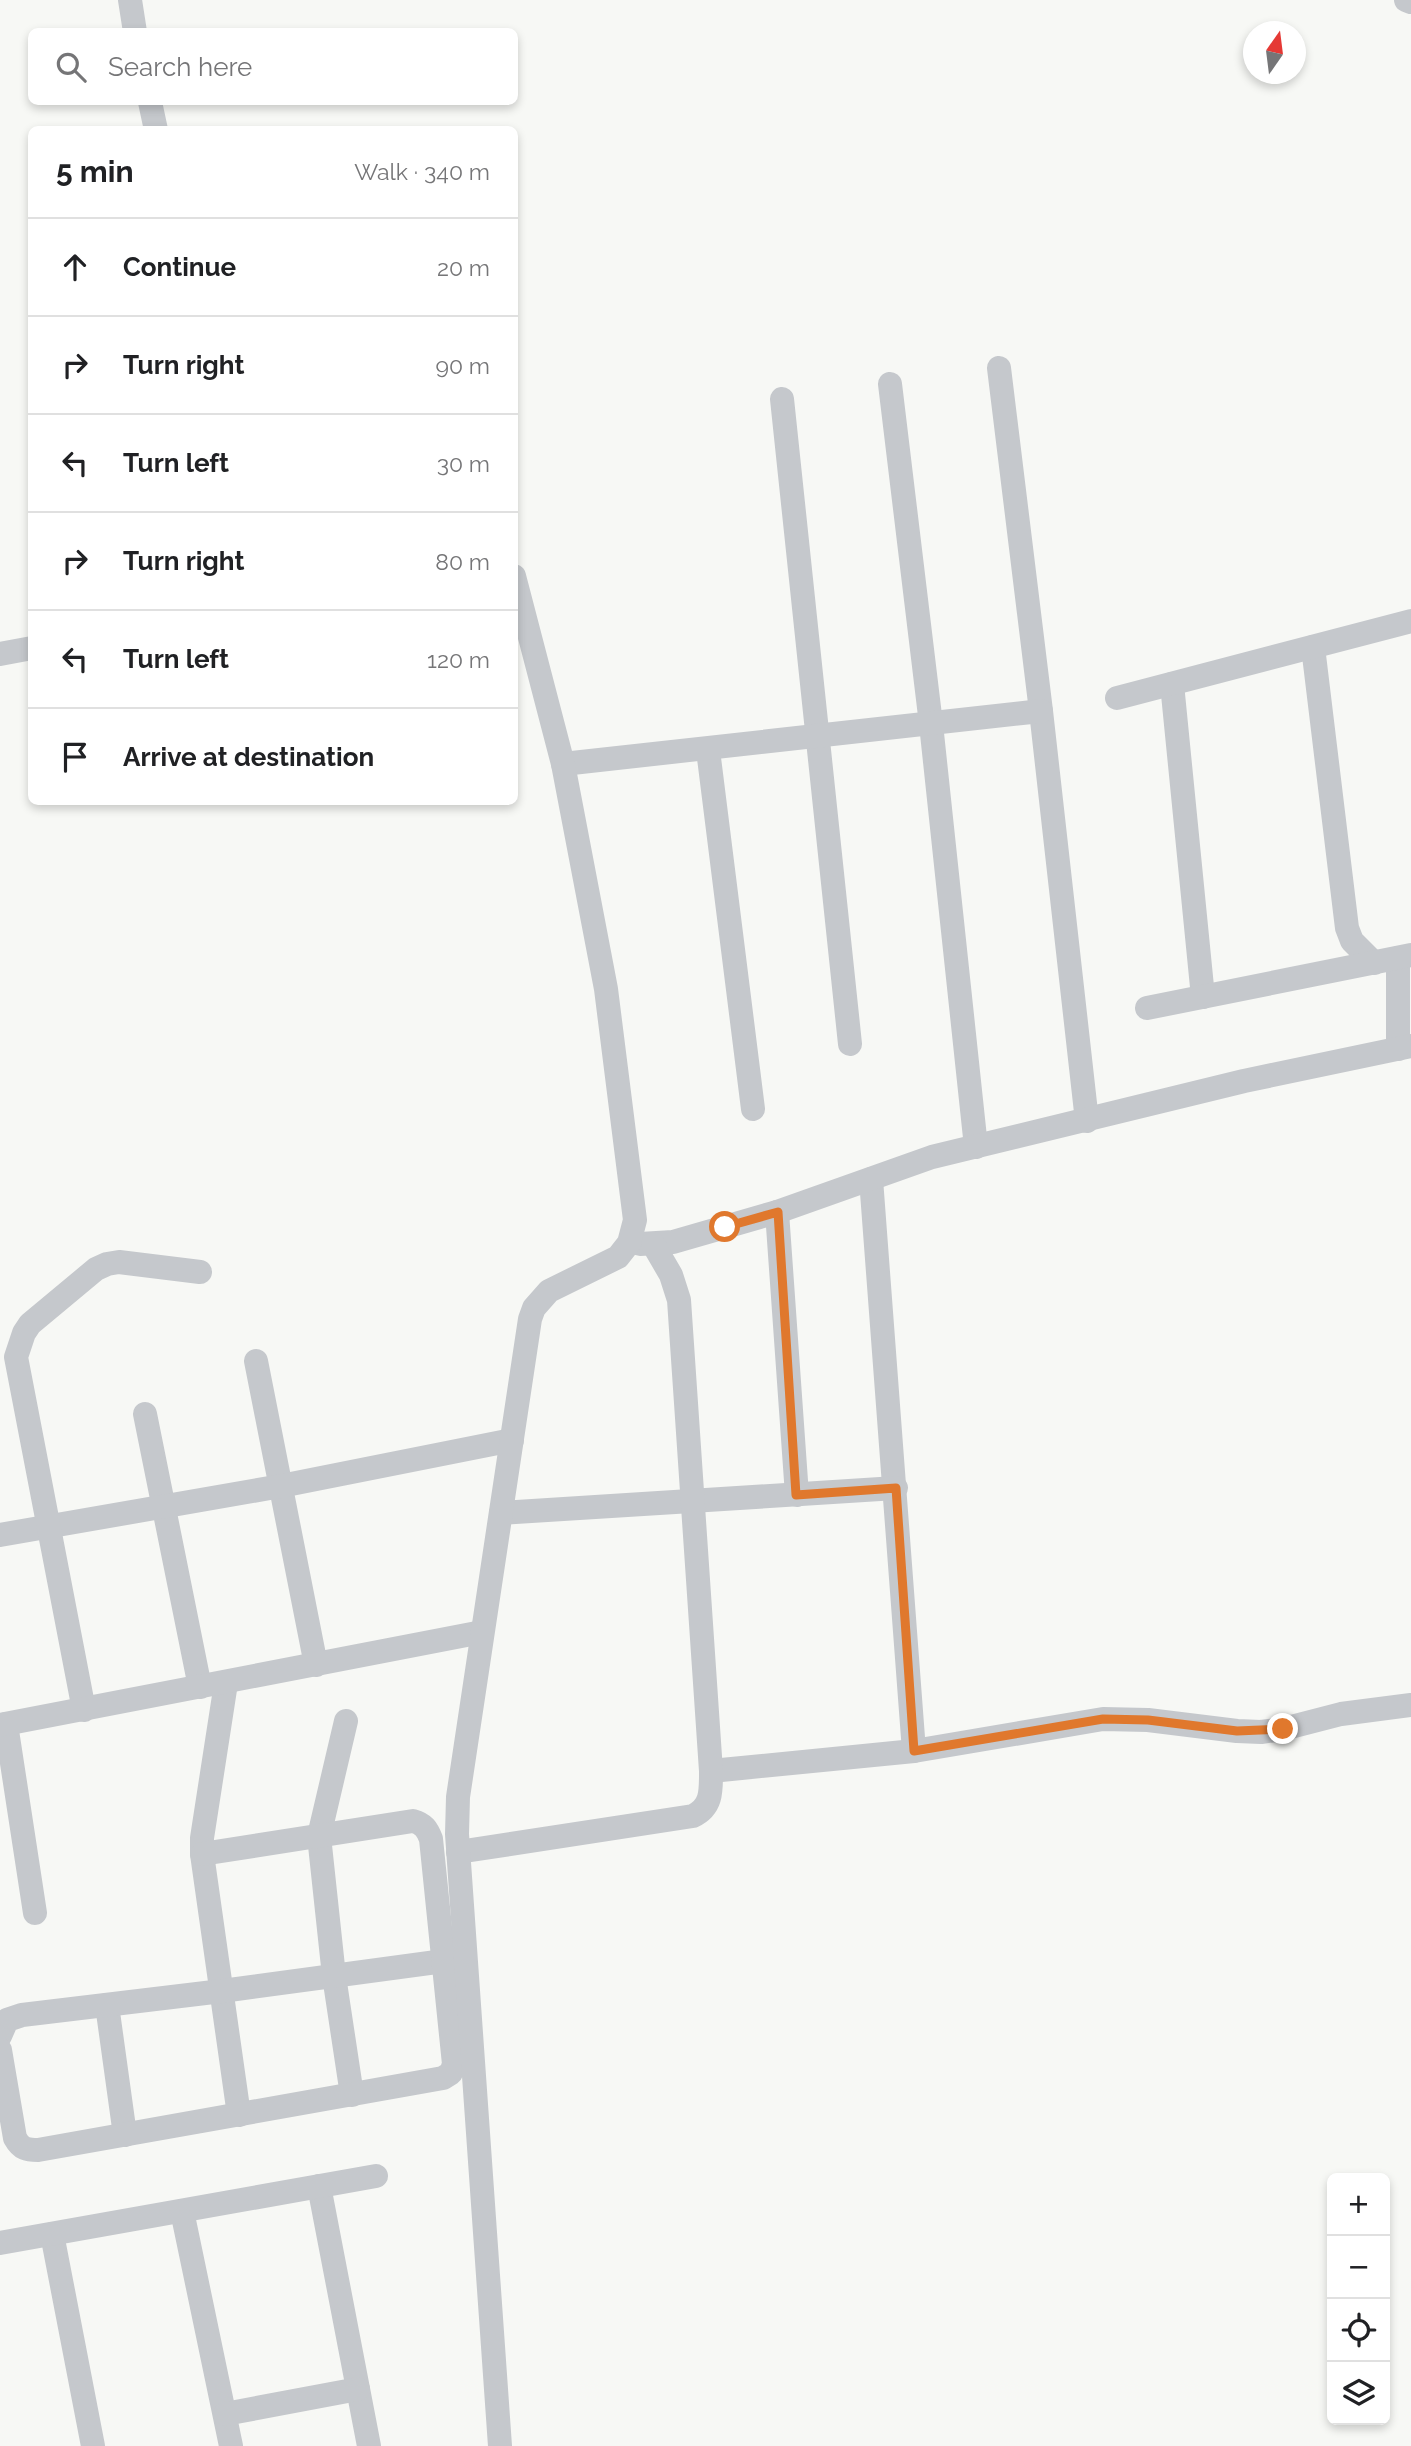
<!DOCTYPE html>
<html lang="en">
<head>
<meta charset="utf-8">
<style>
	body { margin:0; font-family:Raleway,sans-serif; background:#f2f2f2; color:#202124 }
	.controls { position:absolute; right:21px; bottom:21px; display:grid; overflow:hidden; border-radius:10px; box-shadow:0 4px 10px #0003 }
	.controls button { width:63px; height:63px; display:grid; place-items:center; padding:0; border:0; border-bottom:2px solid #e0e0e0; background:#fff; color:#202124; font:35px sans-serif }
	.compass { position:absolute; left:1243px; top:21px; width:63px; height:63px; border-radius:50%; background:#fff; box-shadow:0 4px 10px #0003; rotate:14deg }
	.stop { position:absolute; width:21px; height:21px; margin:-16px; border:5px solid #e0782d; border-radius:50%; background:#fff }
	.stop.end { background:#e0782d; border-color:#fff; box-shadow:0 2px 7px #0008 }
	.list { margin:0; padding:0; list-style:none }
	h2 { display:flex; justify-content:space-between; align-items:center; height:91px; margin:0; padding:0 28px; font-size:30px }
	h2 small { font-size:23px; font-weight:400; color:#757577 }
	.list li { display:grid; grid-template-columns:46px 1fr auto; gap:21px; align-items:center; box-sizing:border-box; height:98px; padding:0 28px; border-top:2px solid #e0e0e0 }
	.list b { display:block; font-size:26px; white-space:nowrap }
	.list em { font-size:23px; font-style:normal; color:#757577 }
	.icon { flex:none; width:38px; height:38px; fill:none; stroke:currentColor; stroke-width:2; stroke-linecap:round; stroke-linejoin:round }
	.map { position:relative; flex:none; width:1411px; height:2446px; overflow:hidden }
	.search { position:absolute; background:#fff; box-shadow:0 4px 10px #0003; left:28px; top:28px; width:490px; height:77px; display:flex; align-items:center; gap:18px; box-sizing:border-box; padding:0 24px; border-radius:10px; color:#757577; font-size:26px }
	.panel { position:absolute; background:#fff; box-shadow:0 4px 10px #0003; left:28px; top:126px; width:490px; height:679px; border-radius:10px }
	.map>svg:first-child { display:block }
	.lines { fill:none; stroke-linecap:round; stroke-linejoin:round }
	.street { stroke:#c5c8cc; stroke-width:24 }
	.route { stroke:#e0782d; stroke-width:9 }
</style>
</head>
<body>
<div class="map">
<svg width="1411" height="2446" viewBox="0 0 1411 2446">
	<rect width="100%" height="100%" fill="#f7f8f5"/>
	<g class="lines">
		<g class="street">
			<path d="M130 0 135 32"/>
			<path d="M1406 0 1411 2"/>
			<path d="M150 102 156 130"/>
			<path d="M999 368 1041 711 1087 1121"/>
			<path d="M890 384 931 724 976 1147"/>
			<path d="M782 399 850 1044"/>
			<path d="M1313 647 1347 928 1352 941 1374 963"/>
			<path d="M0 654 32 648"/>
			<path d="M1172 684 1203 997"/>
			<path d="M1117 698 1411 621"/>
			<path d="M708 750 753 1109"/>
			<path d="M563 764 1041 711"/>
			<path d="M1398 958V1049"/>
			<path d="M1147 1008 1411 955"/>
			<path d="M871 1179 914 1751"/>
			<path d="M777 1212 797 1495"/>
			<path d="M640 1244 673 1242 777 1212 932 1157 1244 1081 1411 1046"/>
			<path d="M256 1361 316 1665"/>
			<path d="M145 1414 200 1687"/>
			<path d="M501 1513 896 1488"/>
			<path d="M0 1535 281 1486 512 1440"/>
			<path d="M226 1683 202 1838V1854L239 2115"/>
			<path d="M84 1710 16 1357 24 1333 30 1324 96 1269 107 1264 119 1262 200 1272"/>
			<path d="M346 1721 319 1836 334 1976 352 2095"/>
			<path d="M6 1724 35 1913"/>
			<path d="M0 1725 482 1632"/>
			<path d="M711 1771 914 1751 1103 1719 1148 1720 1237 1731 1261 1732 1283 1729 1341 1714 1411 1705"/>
			<path d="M458 1852 693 1816C712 1807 711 1791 711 1771L679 1300 671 1275 653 1244"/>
			<path d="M107 2005 125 2135"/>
			<path d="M0 2036 7 2020 22 2015 222 1991 444 1961"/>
			<path d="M0 2050 15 2138C21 2149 27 2150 38 2150L443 2078 451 2073 454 2064 431 1839C427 1829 424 1824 413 1821L202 1854"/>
			<path d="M319 2186 369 2446"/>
			<path d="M182 2211 231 2446"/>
			<path d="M52 2234 93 2446"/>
			<path d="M0 2243 376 2176"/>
			<path d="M225 2414 358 2389"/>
			<path d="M500 2446 457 1834 458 1797 530 1319 534 1308 549 1291 618 1257 629 1243 635 1220 606 989 563 764 514 576"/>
		</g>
	</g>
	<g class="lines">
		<path class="route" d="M725 1227 778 1212 796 1495 896 1488 914 1751 1103 1719 1148 1720 1237 1731 1283 1729"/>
	</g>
</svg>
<div class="controls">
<button>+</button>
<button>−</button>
<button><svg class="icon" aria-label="locate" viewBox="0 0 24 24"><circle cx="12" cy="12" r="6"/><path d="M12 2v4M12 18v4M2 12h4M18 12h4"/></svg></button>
<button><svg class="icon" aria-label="layers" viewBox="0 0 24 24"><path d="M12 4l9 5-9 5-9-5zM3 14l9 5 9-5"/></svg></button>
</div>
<svg class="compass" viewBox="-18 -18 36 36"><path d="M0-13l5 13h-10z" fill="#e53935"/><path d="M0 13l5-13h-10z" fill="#757577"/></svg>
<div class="stop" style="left:725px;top:1227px"></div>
<div class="stop end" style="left:1283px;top:1729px"></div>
<div class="search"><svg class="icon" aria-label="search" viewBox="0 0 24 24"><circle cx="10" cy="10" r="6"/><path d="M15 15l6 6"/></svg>Search here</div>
<section class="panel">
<h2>5 min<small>Walk · 340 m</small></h2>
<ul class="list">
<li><svg class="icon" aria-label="ahead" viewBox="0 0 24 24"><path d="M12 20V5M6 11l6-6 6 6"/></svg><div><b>Continue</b></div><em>20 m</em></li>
<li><svg class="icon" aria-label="right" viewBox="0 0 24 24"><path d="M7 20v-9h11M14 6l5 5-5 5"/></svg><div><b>Turn right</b></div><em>90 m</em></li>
<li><svg class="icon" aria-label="left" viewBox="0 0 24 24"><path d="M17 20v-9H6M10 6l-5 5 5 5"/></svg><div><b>Turn left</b></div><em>30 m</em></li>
<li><svg class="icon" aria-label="right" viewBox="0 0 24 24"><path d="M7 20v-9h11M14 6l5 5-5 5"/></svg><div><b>Turn right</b></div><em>80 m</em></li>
<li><svg class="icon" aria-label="left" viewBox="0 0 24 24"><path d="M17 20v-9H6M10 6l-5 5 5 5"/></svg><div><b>Turn left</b></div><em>120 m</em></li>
<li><svg class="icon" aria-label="arrive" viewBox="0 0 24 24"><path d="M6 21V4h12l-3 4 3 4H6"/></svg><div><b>Arrive at destination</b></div></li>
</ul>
</section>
</div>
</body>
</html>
